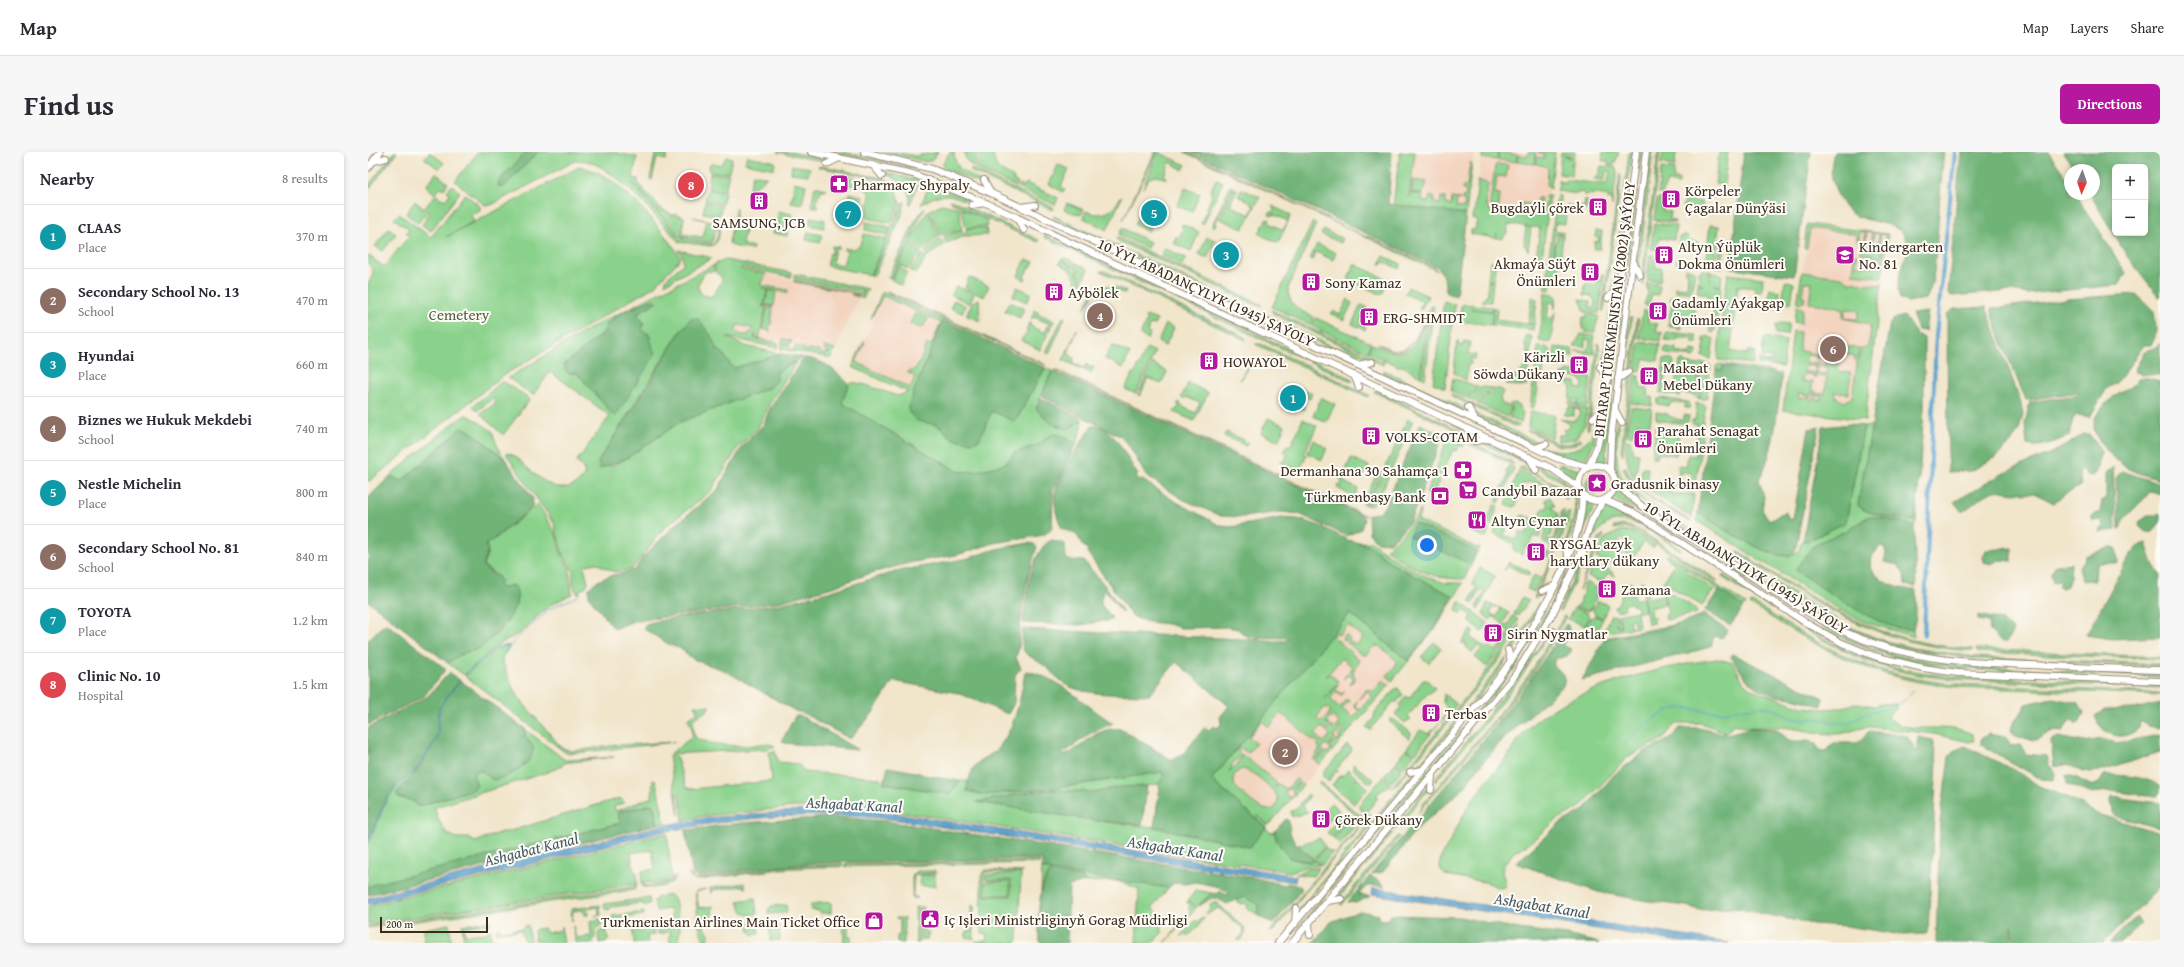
<!DOCTYPE html>
<html lang="en">
<head>
<meta charset="utf-8">
<style>
	body { margin:0; font-family:"Gentium Book Plus",serif; background:#f7f7f7; color:#2b2b33 }
	.controls { position:absolute; right:12px; top:12px; display:grid; overflow:hidden; border-radius:6px; box-shadow:0 2px 6px #0003 }
	.controls button { width:36px; height:36px; display:grid; place-items:center; padding:0; border:0; border-bottom:1px solid #e1e1e2; background:#fff; color:#2b2b33; font:20px sans-serif }
	.compass { position:absolute; left:1696px; top:12px; width:36px; height:36px; border-radius:50%; background:#fff; box-shadow:0 2px 6px #0003; rotate:182deg }
	.scale { position:absolute; left:12px; bottom:10px; width:108px; box-sizing:border-box; padding-left:4px; border:2px solid #3b2a1e; border-top:0; font-size:11px; line-height:14px; white-space:nowrap; color:#3b2a1e; -webkit-text-stroke:3px #fdfcf7; paint-order:stroke }
	.you { position:absolute; left:1059px; top:393px; width:14px; height:14px; margin:-10px; border:3px solid #fff; border-radius:50%; background:#1a73e8; box-shadow:0 0 0 6px #1a73e833 }
	.badge { display:grid; place-items:center; width:26px; height:26px; border-radius:50%; background:#b5179e; color:#fff; font-size:13px; font-weight:700 }
	.pin { position:absolute; translate:-50% -50%; border:2px solid #fff; box-shadow:0 1px 4px #0006 }
	.list { margin:0; padding:0; list-style:none }
	h2 { display:flex; justify-content:space-between; align-items:center; height:52px; margin:0; padding:0 16px; font-size:17px }
	h2 small { font-size:13px; font-weight:400; color:#7c7c81 }
	.list li { display:grid; grid-template-columns:26px 1fr auto; gap:12px; align-items:center; box-sizing:border-box; height:64px; padding:0 16px; border-top:1px solid #e1e1e2 }
	.list b { display:block; font-size:15px; white-space:nowrap }
	.list p { margin:0; font-size:13px; white-space:nowrap; color:#7c7c81 }
	.list em { font-size:13px; font-style:normal; color:#7c7c81 }
	.map { position:relative; flex:none; width:1792px; height:791px; overflow:hidden; border-radius:6px }
	header { display:flex; align-items:center; gap:24px; box-sizing:border-box; height:56px; padding:0 20px; background:#fff; border-bottom:1px solid #e1e1e2 }
	header strong { font-size:19px }
	nav { display:flex; gap:22px; margin-inline-start:auto; font-size:14px }
	.intro { display:flex; align-items:center; justify-content:space-between; box-sizing:border-box; height:96px; padding:0 24px }
	h1 { margin:0; font-size:28px }
	.button { padding:10px 18px; border-radius:6px; background:#b5179e; color:#fff; font-size:14px; font-weight:700 }
	main { display:flex; gap:24px; padding:0 24px }
	aside { flex:1; background:#fff; border-radius:6px; box-shadow:0 2px 6px #0003 }
	.map>svg:first-child { display:block }
	.built { fill:#f3d4bf }
	.green { fill:#8ad18b; stroke:#627e54; fill-rule:evenodd }
	.forest { fill:#6fb377; stroke:#556e4a; fill-rule:evenodd }
	.water { fill:#58a1cf; stroke:#4a6676 }
	.lines { fill:none; stroke-linecap:round; stroke-linejoin:round }
	.stream { stroke:#58a1cf; stroke-width:1 }
	.canal { stroke:#58a1cf; stroke-width:4 }
	.major-casing { stroke:#968874; stroke-width:8 }
	.major { stroke:#fff; stroke-width:6 }
	.labels { text-anchor:middle; dominant-baseline:central; stroke-width:4; stroke-linejoin:round; paint-order:stroke }
	.poi-label { font-size:15px; fill:#3b2a1e; stroke:#fdfcf7; text-anchor:start }
	.street-label { font-size:15px; fill:#3b2a1e; stroke:#fdfcf7 }
	.park-label { font-size:15px; fill:#535c3f; stroke:#fdfcf7 }
	.water-label { font-size:16px; font-style:italic; fill:#475a65; stroke:#fdfcf7 }
</style>
</head>
<body>
<header>
<strong>Map</strong>
<nav><a>Map</a><a>Layers</a><a>Share</a></nav>
</header>
<div class="intro"><h1>Find us</h1><a class="button">Directions</a></div>
<main>
<aside>
<h2>Nearby<small>8 results</small></h2>
<ul class="list">
<li><span class="badge" style="background:#0f9aa8">1</span><div><b>CLAAS</b><p>Place</p></div><em>370 m</em></li>
<li><span class="badge" style="background:#8d6e63">2</span><div><b>Secondary School No. 13</b><p>School</p></div><em>470 m</em></li>
<li><span class="badge" style="background:#0f9aa8">3</span><div><b>Hyundai</b><p>Place</p></div><em>660 m</em></li>
<li><span class="badge" style="background:#8d6e63">4</span><div><b>Biznes we Hukuk Mekdebi</b><p>School</p></div><em>740 m</em></li>
<li><span class="badge" style="background:#0f9aa8">5</span><div><b>Nestle Michelin</b><p>Place</p></div><em>800 m</em></li>
<li><span class="badge" style="background:#8d6e63">6</span><div><b>Secondary School No. 81</b><p>School</p></div><em>840 m</em></li>
<li><span class="badge" style="background:#0f9aa8">7</span><div><b>TOYOTA</b><p>Place</p></div><em>1.2 km</em></li>
<li><span class="badge" style="background:#e0444e">8</span><div><b>Clinic No. 10</b><p>Hospital</p></div><em>1.5 km</em></li>
</ul>
</aside>
<div class="map">
<svg width="1792" height="791" viewBox="0 0 1792 791">
	<rect width="100%" height="100%" fill="#fdfcf7"/>
	<filter id="ink" filterUnits="userSpaceOnUse"><feTurbulence type="fractalNoise" baseFrequency=".025" numOctaves="2"/><feDisplacementMap in="SourceGraphic" scale="8" xChannelSelector="R" yChannelSelector="G"/><feConvolveMatrix kernelMatrix="1 2 1 2 8 2 1 2 1" color-interpolation-filters="sRGB"/></filter>
	<filter id="wash" filterUnits="userSpaceOnUse"><feTurbulence type="fractalNoise" baseFrequency=".012" numOctaves="4" result="noise"/><feDisplacementMap in="SourceGraphic" scale="16" xChannelSelector="R" yChannelSelector="G"/><feGaussianBlur stdDeviation="0.9" result="paint"/><feColorMatrix in="noise" values="0 0 0 0 0 0 0 0 0 0 0 0 0 0 0 0 0 1.4 0 .05"/><feComposite in="paint" operator="in"/></filter>
	<g filter="url(#wash)">
		<rect width="100%" height="100%" fill="#f1e5ca"/>
		<g class="built">
			<path d="M1032 0H1106L1098 62 1025 53Z"/>
			<path d="M1114 0H1186L1177 72 1106 63Z"/>
			<path d="M1441 72 1520 82 1497 268 1417 259Z"/>
			<path d="M374 117 493 142 463 206 360 185Z"/>
			<path d="M516 146 572 172 540 240 484 215Z"/>
			<path d="M982 464 1039 512 901 673 846 628Z"/>
		</g>
		<g class="green">
			<path d="M26 0H29L2 36 1 33Z"/>
			<path d="M110 0H158L131 29 134 36 170 0H244L269 5 265 26 270 27V31L294 58 302 61V63H306V62L316 65 314 82 335 85 339 69 325 65 347 70V72L349 73 344 91 312 84 264 30 309 83 312 86 345 93C350 88 352 75 349 70L352 75C351 82 351 93 342 94L311 90C293 71 236 0 207 9L123 53H117L87 29Z"/>
			<path d="M409 0H423L460 7 454 9Z"/>
			<path d="M462 0H475L549 16 548 17Z"/>
			<path d="M518 0H528L548 4 570 0 564 8 558 10Z"/>
			<path d="M582 0H586C587 24 605 19 615 33L575 16V11Z"/>
			<path d="M596 0H612L605 15 598 8Z"/>
			<path d="M615 0H626C624 15 635 20 646 26L645 28 650 31 648 35 607 16Z"/>
			<path d="M787 0H789L755 68Z"/>
			<path d="M790 0 818 13 815 18 802 10 796 23 799 25 798 27C785 22 781 24 775 36Z"/>
			<path d="M816 0H820L998 85Z"/>
			<path d="M1032 0H1047L1041 45 1043 41 1055 43 1054 49 1060 50 1062 44H1066V51L1072 52 1073 45H1077V52L1083 53 1084 46 1092 47 1089 48 1088 55 1096 56 1097 49 1094 48V45H1097L1098 39 1095 38V34L1099 33 1102 11H1104L1098 62 1025 53Z"/>
			<path d="M1114 0 1130 1 1129 8 1114 6Z"/>
			<path d="M1131 0 1149 3 1148 10 1130 8Z"/>
			<path d="M1161 0H1168L1167 12 1149 10 1150 3 1160 4Z"/>
			<path d="M1170 0H1187L1183 36 1179 34 1180 17 1177 14 1168 12 1169 5 1176 6V3Z"/>
			<path d="M1193 0H1207L1206 5 1196 4 1206 7 1205 12H1202L1205 13 1203 24 1191 22Z"/>
			<path d="M1235 0H1251L1246 13H1240V9H1234Z"/>
			<path d="M1261 0H1264L1247 133 1244 139Z"/>
			<path d="M1272 0H1274L1254 162 1252 161Z"/>
			<path d="M1282 0H1285L1271 114 1269 109Z"/>
			<path d="M1290 0H1292L1275 134 1274 125Z"/>
			<path d="M1295 0H1308L1307 14 1293 12Z"/>
			<path d="M1351 0H1360L1356 33 1347 32Z"/>
			<path d="M61 1H63L76 11 71 17 56 6Z"/>
			<path d="M289 1 299 3 298 8 289 6 284 28 282 27 287 3Z"/>
			<path d="M379 4 404 9 407 10 406 17 377 11Z"/>
			<path d="M358 5 364 6 361 20 342 21 341 13 345 11 353 13Z"/>
			<path d="M1129 12 1140 13 1138 25 1129 24 1127 41 1132 42 1131 55 1123 54 1122 51 1127 14Z"/>
			<path d="M424 13 442 16 440 23 423 21Z"/>
			<path d="M690 13 701 17 693 34 697 37 695 40 681 32Z"/>
			<path d="M213 14C219 17 227 19 233 22 258 34 298 82 313 106L287 134 136 223 0 330V131C5 125 8 118 0 112V103L16 115 41 84 38 81 41 77 26 67 31 62 63 85 97 42 112 54V58L103 63 106 69 78 85Z"/>
			<path d="M454 14 518 27 522 29 450 15Z"/>
			<path d="M1233 14 1247 15 1249 19 1244 54V48L1240 47V44L1229 42 1217 43 1215 41 1210 40V42L1189 39 1192 27V30H1197L1198 28 1237 32 1240 29 1242 19H1236L1238 21 1236 28 1226 27 1231 22Z"/>
			<path d="M1293 16 1306 17 1305 27H1311V32L1299 30 1294 42 1290 41Z"/>
			<path d="M604 17 686 56 685 58 602 19Z"/>
			<path d="M514 19 551 29 542 53 541 41 535 31Z"/>
			<path d="M68 21 80 31 76 37 73 35 67 42 58 34Z"/>
			<path d="M342 22H361L357 39 340 36Z"/>
			<path d="M385 22 399 25 385 37 381 36Z"/>
			<path d="M1252 22 1253 27 1236 159H1234Z"/>
			<path d="M478 24 519 32 528 38 532 51 523 71 499 66 502 41 496 36 477 32Z"/>
			<path d="M848 27 855 30 836 71 833 72 844 43 842 40Z"/>
			<path d="M1045 28 1059 30 1055 42 1043 40Z"/>
			<path d="M1110 29 1120 31 1118 53 1124 60 1126 58 1134 61V59L1171 64 1176 59 1178 44H1182L1174 105 1168 106 1172 76 1140 72 1139 82 1136 83 1135 87 1128 86 1129 82 1127 86 1103 82V78H1107L1109 67H1104V63H1106Z"/>
			<path d="M426 30 438 33 434 52 422 50 427 38 425 37Z"/>
			<path d="M658 31 690 46 687 53 650 36 652 32 657 34Z"/>
			<path d="M83 34H86L92 40 63 79 54 73 62 61 60 59 50 71 38 62 47 49 56 57 67 43 77 48 82 42 79 39Z"/>
			<path d="M447 34 458 37 459 38H453L452 43H450L448 53 450 56 443 54Z"/>
			<path d="M566 34H569L606 49C600 51 594 47 588 45 576 40 563 45 553 53L560 36Z"/>
			<path d="M862 34 865 35 846 75 844 74Z"/>
			<path d="M817 36 832 42 824 60 809 54Z"/>
			<path d="M866 36 869 37 862 53 882 63 886 54 882 52 883 50 870 44 873 37 892 45 875 77 852 67Z"/>
			<path d="M340 37 357 41 354 52 337 48Z"/>
			<path d="M482 41 495 44 492 57 485 55 481 49Z"/>
			<path d="M1189 43 1192 44V56H1198V53L1216 55 1217 47 1219 49 1218 58 1199 56 1197 72 1188 71 1187 78 1196 80 1195 82 1189 81 1186 86V103L1193 104 1190 122 1179 121Z"/>
			<path d="M753 44 754 45 739 78 715 66 718 59C735 66 746 60 753 44Z"/>
			<path d="M1169 46H1173L1171 59 1152 57 1153 51 1167 53V58Z"/>
			<path d="M1289 47H1293L1295 59 1303 60 1302 68 1307 69V71L1286 68Z"/>
			<path d="M582 48 591 51 671 88 670 90 582 50Z"/>
			<path d="M1317 48 1334 50 1335 57 1315 55Z"/>
			<path d="M337 50 354 54 351 64 335 61Z"/>
			<path d="M537 50 533 65 506 124 503 123 534 51Z"/>
			<path d="M699 51 716 58 713 63 696 58Z"/>
			<path d="M574 52 591 56 594 77 574 83 560 59Z"/>
			<path d="M904 54 923 63 910 91 891 82 898 67 902 68 901 71 915 78 920 69 905 62 904 64 901 63 902 60H905L906 57Z"/>
			<path d="M368 55V70L372 74 381 77 380 79 377 78 374 92 385 95 384 98 365 94 361 91Z"/>
			<path d="M557 55 523 127 520 126 547 69Z"/>
			<path d="M593 56 620 69 619 74 598 76Z"/>
			<path d="M410 59 424 62 423 69H419L418 74 421 75 419 84 405 81 407 72 410 73Z"/>
			<path d="M773 59 777 61 782 75 780 80 767 73Z"/>
			<path d="M559 60 572 84 554 98 543 87Z"/>
			<path d="M686 64 995 209H990L685 66Z"/>
			<path d="M443 65 457 68 456 76 441 73Z"/>
			<path d="M498 70 522 75 519 83 497 78Z"/>
			<path d="M945 70 950 73 948 72 920 136C920 153 932 159 946 165L943 173 904 155Z"/>
			<path d="M1286 71 1308 74 1306 88 1292 86 1287 98 1283 97Z"/>
			<path d="M814 72 831 80 823 99 805 91 808 85H811L815 77 813 75Z"/>
			<path d="M1439 72 1520 82 1514 125 1485 122 1487 102 1491 103 1489 104 1488 113H1493L1494 105 1493 103 1498 104 1496 105 1495 114H1500L1501 106 1499 104H1505L1503 106 1502 114 1507 115 1508 107 1507 105H1512L1510 107 1509 115 1514 116 1515 107H1513L1518 83 1513 82 1512 90 1514 92H1508L1510 90 1511 82 1506 81 1505 90 1507 92 1501 91 1504 89V81L1499 80 1498 89 1500 91 1494 90 1497 88V80H1492L1491 88 1493 90 1489 89V84L1487 82 1442 76 1439 96H1436Z"/>
			<path d="M1342 73 1351 74 1347 106 1338 105Z"/>
			<path d="M1158 74 1163 75 1160 99 1156 92Z"/>
			<path d="M21 76 28 82 15 99 7 94Z"/>
			<path d="M609 76H618L619 83 598 84V77Z"/>
			<path d="M754 76 782 90 779 96 751 83Z"/>
			<path d="M594 78 597 84 578 91 576 85Z"/>
			<path d="M956 78 975 87 973 91 953 82Z"/>
			<path d="M1228 78 1234 79 1232 97H1226L1227 89 1231 90V86L1227 85Z"/>
			<path d="M440 80 454 83 452 91 438 88Z"/>
			<path d="M496 82 518 87 502 123 459 114 462 101 464 102V94L471 95V97H467L464 111 475 113 479 99 476 98V96C489 99 493 95 496 82Z"/>
			<path d="M677 83 983 226 985 230 676 85Z"/>
			<path d="M1190 83H1195L1193 103 1188 102 1186 98Z"/>
			<path d="M1315 83 1320 84V89L1330 90V95L1310 93 1311 85H1315Z"/>
			<path d="M999 84 1066 115 1069 119 998 85Z"/>
			<path d="M839 85 847 88 839 106 831 102Z"/>
			<path d="M748 86 749 85 894 153 891 154 750 89Z"/>
			<path d="M1353 86H1358L1355 107H1350Z"/>
			<path d="M572 87 577 92 560 104 557 99Z"/>
			<path d="M543 89 553 100 540 117 531 113Z"/>
			<path d="M949 92 968 101 965 108 948 100 944 108 942 107Z"/>
			<path d="M1494 92 1514 94 1513 104 1493 101Z"/>
			<path d="M796 96 818 106 814 113 793 103Z"/>
			<path d="M310 98 344 106 297 132 298 127 315 112V105Z"/>
			<path d="M554 102 559 105 548 122 542 118Z"/>
			<path d="M1282 103H1286L1288 116H1294L1292 130 1279 128Z"/>
			<path d="M1015 104 1033 112 1031 117 1016 110 1012 113Z"/>
			<path d="M698 106 720 117 714 130 708 116 693 107Z"/>
			<path d="M1309 106 1354 112 1355 115 1354 116H1347V113L1333 111 1331 113 1310 109 1309 111Z"/>
			<path d="M658 107 666 110 663 115H661L656 125 658 126 657 128 650 124Z"/>
			<path d="M358 108 424 121 423 125 374 115 373 117 398 122 392 133 420 138V141L394 136 399 138 396 153H394L405 155 394 154 398 156 391 187 387 186 388 181 386 186 410 191 409 196 359 185 377 194 413 202 366 216 347 195 313 178 230 310 244 314 259 306 312 270 403 235 409 220 428 210 402 251 390 276 370 296 343 339 296 376 264 417 246 420 228 411 216 414 220 430 217 436 213 437 211 442 209 441 205 433V420L194 400 186 371 138 302 140 301 147 304C166 321 195 355 217 322L214 314 208 310 242 264 184 221H181L165 243 140 226 224 175 346 113V119L337 120 329 134 334 143 344 145 354 129 353 124 347 120V112ZM283 148 284 153 271 160 270 164 274 168 273 178 277 181 247 265 209 221H201L197 218V212L236 180C239 162 269 155 283 148ZM369 173 385 176 380 183H373L368 177Z"/>
			<path d="M692 108C703 113 711 120 713 133L709 140C709 125 704 118 691 111Z"/>
			<path d="M1122 109 1128 110 1125 129 1120 128Z"/>
			<path d="M986 112 1020 128 1014 143 980 127Z"/>
			<path d="M530 114 539 120 533 133 524 128Z"/>
			<path d="M1317 116 1327 119 1323 141 1307 139V135L1319 136 1320 120H1317Z"/>
			<path d="M1334 118 1342 119 1341 129 1343 120 1354 123 1353 134 1346 133 1353 135 1347 179 1344 181 1342 178 1346 156 1339 153 1340 143 1329 140 1330 132 1335 133 1330 131 1331 120Z"/>
			<path d="M732 119H737L875 184 878 188Z"/>
			<path d="M1434 120 1474 125 1481 130 1512 133 1514 130 1497 268 1415 258 1425 179 1432 180 1431 194 1432 199 1449 202 1448 207 1447 204 1439 203 1438 210 1446 212 1448 209 1447 217 1446 214 1437 213 1436 219 1445 221 1447 218 1446 226 1444 223 1435 222 1434 229 1443 230 1445 228 1443 244 1431 241 1430 246 1442 245V249H1445V246L1453 248V244H1445L1446 238 1448 241 1457 242 1459 225 1450 224 1447 226 1448 218 1449 221 1459 222V215L1450 214 1449 217 1450 209 1451 212 1458 213 1459 206 1452 205 1450 208V202L1466 204 1472 194 1491 196 1490 205 1491 209 1493 196 1499 195C1502 189 1504 178 1501 172L1475 166 1490 167 1491 158 1478 157 1477 164H1475V158L1471 155 1441 151 1444 130H1436L1434 144 1437 146 1436 150 1429 151ZM1478 202 1486 204 1489 212 1484 245 1476 250 1469 246 1467 240 1480 242 1483 221 1470 219 1472 207Z"/>
			<path d="M427 122 500 137 495 147 493 146 495 140 426 126Z"/>
			<path d="M1234 122H1236L1231 161 1217 160 1212 147 1222 149V156H1226L1227 149 1223 144 1216 143 1217 132H1230V129H1233Z"/>
			<path d="M1360 122 1395 126 1394 140H1387V136L1370 134 1367 156 1355 154Z"/>
			<path d="M601 125 621 134 616 145 597 136Z"/>
			<path d="M1186 126 1205 128V132L1183 129 1182 138 1177 137 1179 127 1185 128Z"/>
			<path d="M426 128 493 142 491 145 483 143H490L482 140 426 130Z"/>
			<path d="M1120 129 1125 130 1123 150 1114 149 1120 141Z"/>
			<path d="M1419 129 1426 131 1423 151 1414 150 1417 130Z"/>
			<path d="M1278 131 1292 133 1291 143 1284 142 1280 154 1276 153 1280 141Z"/>
			<path d="M588 134 606 142 602 152 584 143Z"/>
			<path d="M738 134 747 135 758 139 757 142C744 136 731 135 722 148 720 151 718 156 716 158L724 141Z"/>
			<path d="M649 135 663 141 659 150 645 144Z"/>
			<path d="M1040 135 1060 144 1053 158 1051 157 1054 149 1037 142Z"/>
			<path d="M1402 137 1412 139 1409 157 1400 156Z"/>
			<path d="M400 138 408 140 406 154 397 152Z"/>
			<path d="M519 139 676 212 678 214 519 140Z"/>
			<path d="M514 140 575 168 541 254C553 264 567 271 578 281L624 259 648 269 677 216 684 219 671 248 713 270 714 268V275L708 292 693 283 679 285 672 292 646 301 641 308 634 313 609 319 591 320 473 251C475 246 478 234 483 231 489 228 522 242 530 244L540 240 484 215 496 189 497 191 488 210 542 236 547 225 539 220C552 219 554 202 559 192L563 193 573 171 515 144 503 167Z"/>
			<path d="M1177 141 1186 142 1188 146 1187 157 1186 151 1181 150 1179 166H1185L1187 160 1183 189 1181 191 1171 189Z"/>
			<path d="M1303 144H1309V149L1327 151 1324 173 1304 171V174L1314 175V177L1300 174 1304 150 1302 148Z"/>
			<path d="M1164 145 1169 147 1166 172H1160Z"/>
			<path d="M611 147 612 169 598 163 605 150Z"/>
			<path d="M980 147 984 151 976 168 963 162 965 159 972 163Z"/>
			<path d="M586 148 598 154 594 161 582 156Z"/>
			<path d="M1076 149 1087 153 1077 236 1065 231Z"/>
			<path d="M641 150 656 156 652 166 637 159Z"/>
			<path d="M1096 152 1124 155 1123 159 1104 157 1124 160 1125 155 1129 157 1128 168 1166 173 1165 178 1124 173 1125 161 1123 173 1099 170 1091 171 1093 154Z"/>
			<path d="M993 153 999 155 991 172 998 175 997 178 984 172Z"/>
			<path d="M1063 153 1066 154 1057 227 1053 225Z"/>
			<path d="M1429 154 1435 157 1433 172 1426 170Z"/>
			<path d="M399 156 405 157 403 172 401 174 402 179 394 177Z"/>
			<path d="M1060 157C1060 164 1056 170 1053 177 1041 201 1033 204 1009 192 1014 192 1020 197 1026 198 1047 201 1054 172 1060 157Z"/>
			<path d="M667 158 670 159 669 161 686 169 684 173 666 165 663 167Z"/>
			<path d="M903 158 1016 210 1015 213 906 162Z"/>
			<path d="M1275 158 1279 159 1281 171 1289 172 1288 179 1294 180 1293 189 1271 186Z"/>
			<path d="M1355 158 1367 159 1365 175 1353 173Z"/>
			<path d="M547 161 560 167 554 176 542 172Z"/>
			<path d="M1219 162 1231 164 1226 181 1217 180 1218 177H1214L1215 165H1219Z"/>
			<path d="M1241 163H1243L1237 217 1235 212Z"/>
			<path d="M778 164 789 168 786 173 782 172 779 180 782 182 780 187 772 183 779 168 777 166Z"/>
			<path d="M1251 164 1254 165 1238 297V312L1227 310 1237 281Z"/>
			<path d="M695 165 697 166 681 202 678 200Z"/>
			<path d="M1262 165 1264 166 1258 216 1255 219Z"/>
			<path d="M948 166 1003 191 999 200 944 174Z"/>
			<path d="M1269 166 1271 167 1255 303 1253 298Z"/>
			<path d="M1059 167 1052 224 1035 214H1030L1000 200 1004 192C1041 209 1044 200 1059 167Z"/>
			<path d="M661 171H663L662 174 677 181 680 173 683 175 672 198 653 188 660 179 658 178Z"/>
			<path d="M1413 171 1421 172 1419 183 1407 182 1408 173Z"/>
			<path d="M798 172 806 176 797 194 790 190Z"/>
			<path d="M1352 176 1365 178 1362 199 1379 202 1380 198 1387 200 1385 212 1350 208Z"/>
			<path d="M709 177 700 201 706 206 705 211 715 216 719 212 720 215H726L723 221 695 208Z"/>
			<path d="M1300 180 1328 183 1330 191H1325V186C1318 185 1315 187 1310 186L1309 189 1297 188 1298 181Z"/>
			<path d="M1213 182 1226 184V202L1207 199H1217L1221 195 1222 188 1217 187V195L1206 194Z"/>
			<path d="M1158 183 1164 185 1162 206 1160 205 1157 193Z"/>
			<path d="M1339 184 1346 187 1343 207 1333 204 1335 203 1337 189H1335V186Z"/>
			<path d="M1396 185 1418 189 1415 215 1391 212V207L1396 208V210L1404 209V206L1394 205Z"/>
			<path d="M415 187 424 189 422 192H416L421 193V196L424 198 427 197V194L436 196 438 199 441 197 451 199 454 202 462 201 457 199 456 195 467 197 463 206 413 197Z"/>
			<path d="M1089 189H1091L1090 193 1095 194 1096 189 1102 190 1100 202 1108 203 1107 207 1103 206V212H1100L1098 228 1086 221Z"/>
			<path d="M1271 190 1292 192 1290 209 1277 207 1272 219 1267 218Z"/>
			<path d="M1230 191 1232 198 1221 277H1219Z"/>
			<path d="M887 192H893L1001 243 1000 245Z"/>
			<path d="M744 193 762 201 755 216 737 207Z"/>
			<path d="M1173 193V197L1177 198V194L1182 198 1179 214H1176L1175 223 1169 222V235L1170 238 1166 255 1164 257 1162 256 1170 194Z"/>
			<path d="M1187 195 1204 197 1205 205 1199 204 1198 209 1185 207Z"/>
			<path d="M1297 195 1309 196 1308 199C1314 200 1316 203 1323 202L1324 198 1329 199 1328 203 1326 205 1299 202 1296 200Z"/>
			<path d="M779 196 787 200 768 242 757 237 765 221H767Z"/>
			<path d="M893 207H902L913 212 912 215C901 210 888 208 879 219 876 222 875 227 872 228L879 214Z"/>
			<path d="M1296 207H1304L1306 209 1305 216 1298 215 1296 231 1307 233 1312 209H1316L1317 211 1331 213 1333 211H1336L1335 219H1331L1329 238H1332L1331 247 1326 243 1313 241 1311 244 1292 241Z"/>
			<path d="M1159 210 1161 211 1158 234 1152 235 1154 219Z"/>
			<path d="M784 211 799 220 793 232 780 226 772 244 770 243Z"/>
			<path d="M1337 211 1343 214 1341 224H1338L1341 225 1340 234H1336L1340 235 1339 246 1337 247H1332L1334 238 1330 237 1331 230H1337L1338 228 1331 227 1332 220H1339L1336 219Z"/>
			<path d="M1352 212 1407 220V222L1413 221 1414 225 1355 215 1354 218 1348 217V214Z"/>
			<path d="M686 218H688L998 364 995 363Z"/>
			<path d="M1016 218 1096 256 1100 261 1015 221Z"/>
			<path d="M1199 219 1207 220 1206 225 1223 226 1219 255 1209 254 1210 248 1206 247 1205 250 1209 251 1208 254 1201 253 1203 236 1198 229 1208 230 1209 236 1214 237 1215 231 1211 226 1193 224V222L1199 221Z"/>
			<path d="M1152 220 1151 234 1138 233 1139 231Z"/>
			<path d="M1267 223 1271 224 1273 236 1280 237 1279 244 1285 245 1284 254 1263 251Z"/>
			<path d="M1085 226 1110 235 1097 246 1083 239Z"/>
			<path d="M135 229 162 247 135 283 112 262 128 251 125 246 109 259 105 254Z"/>
			<path d="M820 231 840 241 826 269 806 260 808 257H810L811 254 809 252 812 250 813 254 827 261 832 251 818 245 816 247 813 246Z"/>
			<path d="M1113 235 1125 236 1107 250 1099 246Z"/>
			<path d="M932 236 944 241 942 247 937 245 934 253 937 255 936 258 928 254 935 240 931 238Z"/>
			<path d="M1127 237H1133L1135 240 1132 246 1134 252 1141 254 1143 257 1139 265 1109 251Z"/>
			<path d="M1007 238 1109 286 1103 285 1006 240Z"/>
			<path d="M1083 242 1152 274 1148 275 1085 245Z"/>
			<path d="M953 246 967 252 958 270 945 264Z"/>
			<path d="M1293 246 1320 250 1322 256H1317V251C1310 250 1307 252 1302 251L1301 254 1289 252 1290 247Z"/>
			<path d="M1148 251 1155 261 1153 271 1141 266 1144 257 1142 252Z"/>
			<path d="M1331 251 1338 254 1334 274 1324 272V268H1327L1329 254 1327 252Z"/>
			<path d="M1201 255 1219 257 1217 273 1207 287 1190 289V283H1197L1195 277 1202 274 1199 270 1192 267 1206 269 1211 265 1212 258 1206 257V264L1196 263Z"/>
			<path d="M1263 255 1284 257 1282 273 1269 272 1264 284 1259 283Z"/>
			<path d="M1162 260 1187 263 1184 286 1160 275Z"/>
			<path d="M1288 260 1300 262V264C1306 265 1308 268 1315 268L1316 263 1321 264 1320 270 1317 272 1290 268 1288 266Z"/>
			<path d="M1107 261 1171 291H1164L1110 265Z"/>
			<path d="M97 263 102 264 124 279 130 296 137 307 102 279 94 275 34 329 22 324 87 270Z"/>
			<path d="M1230 265 1226 291 1217 309 1201 307 1176 296 1197 300 1212 295 1223 285Z"/>
			<path d="M900 266 917 274 910 289 893 281Z"/>
			<path d="M935 267 949 274 936 302 939 303 931 319 911 309 916 310 920 302 915 300 919 293 922 295Z"/>
			<path d="M1040 267 1045 269 1009 350 1002 354 994 352 995 350 1000 352Z"/>
			<path d="M1249 267 1251 272C1244 331 1254 334 1302 364 1292 362 1285 356 1277 351 1238 326 1244 308 1249 267Z"/>
			<path d="M1288 273H1293L1291 279 1311 281 1308 303 1290 301 1289 305H1284Z"/>
			<path d="M1496 274H1504L1490 353C1496 363 1535 367 1548 369L1546 376 1542 372 1512 365H1499L1480 378 1452 390 1443 396 1430 420C1453 434 1519 482 1545 477L1546 485 1497 470 1472 458 1329 369 1330 361 1400 401 1425 403 1431 398 1434 388 1440 389 1478 370Z"/>
			<path d="M1159 278C1177 281 1193 302 1212 286L1214 288 1203 294H1191Z"/>
			<path d="M1330 278 1335 281 1327 338 1308 335 1306 331H1309L1310 325 1312 326V329L1323 330 1324 321 1313 320 1312 323H1310L1311 317 1309 315 1311 313 1318 314 1320 303 1328 304Z"/>
			<path d="M858 280 876 288 875 290 878 291 880 289 878 294 856 284Z"/>
			<path d="M1082 283H1087L1143 309 1146 313Z"/>
			<path d="M1080 285 1096 293 1095 295 1092 293 1088 299 1085 298 1073 324 1066 321Z"/>
			<path d="M946 288 959 296 954 308 939 301Z"/>
			<path d="M1259 288 1263 289 1265 301 1271 302 1267 327C1259 317 1257 300 1259 288Z"/>
			<path d="M1114 291H1120L1158 309 1161 313Z"/>
			<path d="M983 306 1001 314 994 327 980 321 978 323 976 322Z"/>
			<path d="M1191 312 1212 318 1208 327 1190 314Z"/>
			<path d="M1141 313 1146 316 1131 351 1128 350 1140 323 1138 321Z"/>
			<path d="M1169 313 1190 324 1209 341V365L1199 394C1197 371 1221 355 1194 330 1187 324 1173 322 1169 313Z"/>
			<path d="M1156 315 1190 333 1200 347 1198 348C1190 329 1168 323 1151 316Z"/>
			<path d="M1258 315C1263 339 1304 357 1323 369H1320C1298 355 1265 342 1255 316Z"/>
			<path d="M1274 316H1280L1279 329 1295 330V338L1303 339 1304 342H1326L1324 366 1270 331 1273 327Z"/>
			<path d="M1151 318 1188 337 1184 340C1177 332 1164 328 1155 332L1148 354 1146 355 1138 352Z"/>
			<path d="M1010 319 1013 320 999 351 996 349Z"/>
			<path d="M1230 320 1237 324 1239 333 1235 340 1227 342 1219 337 1218 330 1223 322Z"/>
			<path d="M1065 324 1072 327 1064 344 1058 341Z"/>
			<path d="M974 327 977 328 976 330 990 337 986 345 969 336 970 333 973 334 974 331 972 329Z"/>
			<path d="M1249 338 1267 354 1359 413 1357 415 1266 357 1243 346Z"/>
			<path d="M1182 345 1187 354H1183L1190 362 1189 369 1172 363 1175 356H1179L1180 353 1177 348Z"/>
			<path d="M1219 351 1227 353 1184 454 1182 453C1197 422 1217 386 1219 351Z"/>
			<path d="M170 352 187 380 194 403 201 416 204 442 182 453 152 481 128 494 96 523 80 511 94 501 110 497 132 479 143 463V433L134 436 131 434V425L115 413 120 400 118 392 128 386Z"/>
			<path d="M1126 353 1130 354 1123 374 1118 371Z"/>
			<path d="M1239 354 1261 363 1308 393 1312 398C1289 385 1253 350 1229 381 1224 387 1222 394 1219 400 1218 391 1230 357 1239 354Z"/>
			<path d="M1053 357 1050 368 1109 396 1112 395 1096 427C1067 428 1041 416 1018 397 1033 385 1044 373 1053 357Z"/>
			<path d="M1196 358V366L1182 405 1175 403 1176 400 1180 401 1183 395 1174 389 1179 371 1186 373 1183 384H1180L1179 388 1186 387 1193 365V359Z"/>
			<path d="M1199 360H1202L1200 371 1168 446 1166 445 1187 400Z"/>
			<path d="M1154 363 1176 370 1171 386 1165 384 1161 395 1158 394 1153 404V401L1146 399V392L1126 382 1130 370 1132 373 1139 372 1136 383 1150 388 1151 379 1158 382 1162 369 1152 366Z"/>
			<path d="M1307 370H1312L1364 404 1363 406Z"/>
			<path d="M1108 372 1121 377 1118 386 1104 380Z"/>
			<path d="M1256 373 1271 378 1349 428 1348 430 1267 378 1257 375 1246 377V375Z"/>
			<path d="M1254 378 1266 380 1287 393 1285 396 1276 390 1265 406 1256 400 1255 394 1258 389 1253 386 1250 390 1254 394 1255 401 1247 412 1228 406 1236 387Z"/>
			<path d="M1235 382 1236 383 1231 391 1211 439 1228 391Z"/>
			<path d="M990 390H1003L1034 412 1055 423 1077 431H1095L1068 476 1024 529 1019 524 1027 514 1028 508 1011 494H1006L998 503H994L975 487V484L979 483 982 486 981 489 989 493 995 485 980 473 971 483 968 481 965 484 992 509 985 519 987 527 982 533 985 527 980 523 975 527 985 515 974 506 958 525 962 522 971 530 956 548 970 533 968 538 973 542 977 539 973 544 968 540 962 547 972 556 978 547 981 549 974 557 985 566 991 559 985 554 989 549 987 554 992 558 1004 544 999 539 990 548 999 537 1006 539 1015 528 1021 533 952 613 948 610 957 600 959 601 963 597 961 595 968 587 970 589 973 587 970 585 976 579 969 573 971 570 964 564 962 566 959 564 963 559 957 555 948 566 953 570 958 565 961 568 958 571 962 573 957 578 953 575 947 582 951 585 947 590 913 561 901 575 894 569 881 585 888 591 880 601 872 596 870 599 874 603 863 613 864 615 861 620 865 615 867 616 875 603 909 631 907 636 910 632 919 637 928 627 931 629 923 638 921 636 917 641 922 646 926 641 924 639 932 630 935 633 901 673 889 663 900 673 898 675 843 628 982 461 1040 509 1085 444 1026 413 1002 394ZM873 617C883 617 909 638 910 648 905 674 875 642 867 634L865 630 866 623Z"/>
			<path d="M1370 399C1450 450 1506 491 1605 497V499C1506 493 1450 452 1369 401Z"/>
			<path d="M1300 402 1378 452 1376 455 1318 416 1317 418 1346 438 1334 454 1295 430 1307 412 1298 405Z"/>
			<path d="M1214 407V413L1193 459 1191 458Z"/>
			<path d="M1141 410 1161 419V424L1141 414 1136 419Z"/>
			<path d="M1225 412 1242 418 1248 424 1240 421 1234 430 1220 425Z"/>
			<path d="M1361 414 1465 479 1498 494 1532 504 1591 514 1792 523V525L1591 517 1531 507 1497 496 1464 481 1359 416Z"/>
			<path d="M1112 416 1127 424 1110 458 1108 455 1117 439 1113 437 1105 452 1101 450 1109 435 1104 432Z"/>
			<path d="M1166 423 1173 426 1166 440 1159 437Z"/>
			<path d="M1355 423 1408 457 1402 456 1354 425Z"/>
			<path d="M1273 429H1275L1280 446 1295 443 1297 452 1282 456 1283 466 1287 465 1286 471 1280 472Z"/>
			<path d="M1404 429 1480 474 1511 487 1545 496 1607 505 1792 512V514L1607 507 1545 498 1511 489 1479 476 1421 443 1406 433Z"/>
			<path d="M1218 430 1231 437 1224 457 1219 459 1207 455 1211 453C1215 445 1214 438 1218 430Z"/>
			<path d="M1263 430 1267 448 1275 446 1277 459 1269 461 1271 475 1267 476 1265 467 1261 468 1263 476H1266L1239 480 1237 477 1242 464 1249 463 1247 467 1251 466 1253 474 1249 475 1248 470 1249 475H1253L1250 463 1269 459 1268 453 1265 454 1264 451 1256 452 1257 457 1249 459 1246 456 1247 453 1249 454 1255 439 1253 438 1255 433Z"/>
			<path d="M1295 436 1328 457 1329 461 1298 468 1297 463 1300 462Z"/>
			<path d="M1154 446 1161 449 1150 464 1146 462Z"/>
			<path d="M1091 449 1120 471 1114 480 1101 469 1104 464 1097 459 1094 462 1088 458Z"/>
			<path d="M1230 449 1240 453 1235 466 1227 463 1225 458Z"/>
			<path d="M1119 451 1129 455 1125 454 1122 461 1129 465 1132 458 1130 455 1141 461 1135 472 1125 464 1122 468 1115 462Z"/>
			<path d="M1171 451 1173 452 1144 501V496Z"/>
			<path d="M1385 451C1454 495 1505 526 1589 532L1792 541V543L1589 535C1504 528 1452 497 1382 452Z"/>
			<path d="M1180 456 1183 457 1150 512 1115 557 1113 555 1147 510Z"/>
			<path d="M1206 456 1219 461 1221 465 1217 474 1200 467Z"/>
			<path d="M1412 462 1419 464C1450 484 1481 502 1517 512 1559 525 1602 525 1646 527 1695 529 1743 531 1792 533V536C1743 534 1695 532 1646 530 1602 528 1557 528 1514 514 1477 502 1444 483 1412 462Z"/>
			<path d="M1145 463 1150 468 1138 489 1136 487 1141 479 1135 475 1137 472 1140 474Z"/>
			<path d="M1196 464 1198 465 1165 521 1129 568 1127 567 1163 520Z"/>
			<path d="M1227 464 1235 467 1229 479 1218 475 1222 466Z"/>
			<path d="M1151 472C1150 488 1113 530 1101 545L1099 544 1127 508Z"/>
			<path d="M1310 472 1291 479 1237 486Z"/>
			<path d="M1103 478 1106 479 1102 485 1118 496 1122 495 1128 499 1133 492 1135 493 1119 515 1107 505 1114 496 1110 494 1104 500 1097 494 1099 492 1093 491Z"/>
			<path d="M1179 484 1152 527 1123 563 1121 562Z"/>
			<path d="M1066 490 1073 496 1061 511 1053 505Z"/>
			<path d="M134 494H141L135 504 134 508 145 536 155 551 194 596 205 599 249 593 307 590 209 601H198L97 524 127 497Z"/>
			<path d="M1608 497 1792 505V507L1609 500Z"/>
			<path d="M1138 506 1135 514 1107 550 1105 548Z"/>
			<path d="M1350 507 1365 511 1376 531 1386 538 1434 555 1456 557 1471 556 1489 551 1506 554 1514 552H1529L1528 557 1520 565C1538 585 1581 569 1604 582L1606 589 1601 590 1566 582 1503 575C1491 575 1480 582 1467 582 1448 582 1430 576 1411 575 1397 574 1379 578 1365 572L1360 579 1357 580 1333 571H1308L1295 587 1260 605 1211 656 1190 667 1159 693 1146 700 1135 714 1134 721 1138 730 1136 735 1131 736 1121 731 1077 723C1071 718 1071 712 1073 705 1084 688 1091 669 1102 652 1112 635 1126 621 1138 606 1144 598 1150 587 1157 579 1197 537 1294 514 1350 507Z"/>
			<path d="M1055 528H1059L1067 536 1062 541H1060L1040 564 1042 567 1037 571 1027 562 1033 555 1031 553 1038 544 1041 546Z"/>
			<path d="M1030 536 1035 543 1028 551 1026 549 1002 578 998 575 1006 566 1007 560 1027 537Z"/>
			<path d="M1076 542 1089 552 1073 571 1080 558 1075 550Z"/>
			<path d="M1098 545 1100 546 1028 633 1022 637Z"/>
			<path d="M1104 550 1105 551 1054 613 1049 615Z"/>
			<path d="M326 553 341 554 340 558 325 567 326 582 329 587C345 592 360 594 376 594 386 594 398 589 407 594L399 597 302 602 324 585V576L320 567 330 560Z"/>
			<path d="M1112 556 1114 558 1019 671 1017 669Z"/>
			<path d="M1120 563 1122 565 1067 630 1069 624Z"/>
			<path d="M1023 567 1027 568 1043 581 1041 587 1021 569Z"/>
			<path d="M1126 568 1127 570 1050 661 1055 652Z"/>
			<path d="M1071 571 1047 602 1039 596 1052 578 1061 582Z"/>
			<path d="M963 574 966 577 968 574 973 579 965 585 967 586 960 594 958 592 954 597 956 599 947 609 945 607 952 597 948 591 952 587 956 590 962 583 958 579Z"/>
			<path d="M157 577 197 608 246 605 196 611 194 614 177 621 67 655 69 665 79 682 89 686H101L107 690 133 680H139L252 646 257 651 246 654 248 659 284 645 285 628 288 629 296 668 298 671 290 672 285 652 250 660 252 671 0 735V693L15 656 24 640 49 617 41 629 30 639 52 654 103 638 105 623 108 619H114L125 628C144 620 156 618 164 599L156 581Z"/>
			<path d="M979 593 984 597 983 600 968 618 970 620 968 619 961 630 955 625V621Z"/>
			<path d="M1038 597 1046 603 1035 616 1028 610Z"/>
			<path d="M407 599 410 610 430 612 437 620 512 626 516 631 582 642 592 629H600L599 639 617 643 686 636 795 620V626L789 632 779 634 729 640 686 638 664 640 610 650 730 669 794 676 881 695 897 676 903 681 906 680 909 689 921 706 940 710 946 708 952 713 939 714 922 720 501 655H427L337 664 315 668 311 641 309 642 311 663 301 604H308L318 635 323 637 404 629 401 600Z"/>
			<path d="M1027 611 1034 617 1024 630 1016 624Z"/>
			<path d="M985 612 1006 628 1004 631H1001L985 617Z"/>
			<path d="M980 618 989 626 988 629 990 627 1000 636 986 652 964 633 971 624H974L972 622 975 624Z"/>
			<path d="M1046 622 1011 664 1009 663 1042 624Z"/>
			<path d="M1015 625 1023 632 1009 642V647L995 664 993 663 996 660 991 656V653Z"/>
			<path d="M952 630 994 665 993 667 950 631Z"/>
			<path d="M1060 634V638L1027 678 1026 676Z"/>
			<path d="M940 642 942 644 934 654 940 660 924 665 923 659 927 658Z"/>
			<path d="M963 651 971 658 954 676 960 667 958 663 961 659 958 657Z"/>
			<path d="M975 661 981 666 964 685 959 681Z"/>
			<path d="M1002 661 1003 662 906 778 902 780Z"/>
			<path d="M1007 665 1009 667 929 762 932 756Z"/>
			<path d="M982 666 988 672 970 694 971 691 965 686Z"/>
			<path d="M1015 672 1017 674 917 791Z"/>
			<path d="M1024 679 1025 681 973 743 969 745Z"/>
			<path d="M299 681 304 726 300 729 274 731 278 734 302 730 308 723C307 735 284 737 275 735L273 732 274 719 287 717 284 698 263 701 266 720H269V734L266 738 0 776V774L265 735 268 732 0 772V754Z"/>
			<path d="M1029 684 1031 685 974 753 972 752Z"/>
			<path d="M952 686 957 695 946 707 930 693Z"/>
			<path d="M957 696 963 700H965L954 713 947 708Z"/>
			<path d="M672 709V711L449 715 414 717 330 728 323 726 321 721 325 726 329 727 414 715 449 713Z"/>
			<path d="M674 716 800 736 784 756 793 764 794 781 784 791H768L771 737 749 729 717 730 714 725 677 727 673 740Z"/>
			<path d="M940 716H951L945 724 928 722Z"/>
			<path d="M618 718 655 720H618L616 723V744H643V728H618V723L653 721 650 786 648 791H608V789H619L618 781H614L613 724 615 720Z"/>
			<path d="M550 719H567L568 721 546 723 545 744 550 746 547 747 544 745V726L546 721Z"/>
			<rect x="552" y="723" width="15" height="11"/>
			<path d="M642 729V743H617V730Z"/>
			<path d="M377 731 378 737 376 734 345 738 343 742 342 736Z"/>
			<path d="M338 737 328 740 331 756 345 754 344 763 340 769 336 770 337 778 341 781 340 791H337L331 775 327 741 328 739Z"/>
			<path d="M828 738 843 741 829 755 820 748Z"/>
			<path d="M302 743 307 747 312 777 310 791H302L301 784 303 781 300 779 297 781 290 782 289 774 305 772 302 757 288 759 286 748 289 747V745Z"/>
			<path d="M876 745 890 751 889 763 880 756 878 751 872 752 869 749Z"/>
			<path d="M281 746 282 751 279 753H275V751L243 755 241 758 237 757 236 752Z"/>
			<path d="M387 746 389 762 380 763 374 759 370 749Z"/>
			<path d="M820 749 828 756 797 791 823 759 820 757 822 754 818 750Z"/>
			<path d="M463 750V761H452V759L443 758V752Z"/>
			<path d="M845 751H849L877 776V783L871 789 869 788 876 781 875 776 850 756 840 762 838 761 843 756 841 753Z"/>
			<path d="M232 753 233 763 227 764 231 762 230 755 219 757 220 763H216L215 758 205 759 204 769 203 757Z"/>
			<path d="M418 753 419 761 400 762V757L403 756V754Z"/>
			<path d="M603 754H606V787L598 785V779H603Z"/>
			<path d="M547 755H550L551 791H548Z"/>
			<path d="M552 755H555L556 780H561L559 788H553Z"/>
			<path d="M276 760V763L245 768 244 764Z"/>
			<path d="M835 765 836 766C831 774 824 785 813 784L828 768 830 770Z"/>
			<path d="M528 766H536V791L529 790V784L532 783V768Z"/>
			<path d="M232 767 234 772 227 778V787H224L225 791H227H208L205 774 208 786 223 784 222 769Z"/>
			<path d="M475 768H483L480 769V785H483V791H476Z"/>
			<path d="M122 769V773L118 774 117 772 96 775 97 783 119 781V779L123 778 122 785H124L125 791H96L94 773Z"/>
			<path d="M384 769H389L391 782 385 783 382 780 381 775Z"/>
			<path d="M81 772 84 791H82L81 788 56 789V777Z"/>
			<path d="M282 772 285 774 286 783 279 784 280 791H266L264 774Z"/>
			<path d="M160 773 162 789 157 790 153 778 128 781 129 776H132V779L156 776V774Z"/>
			<path d="M193 774 196 791H178L167 788 166 779 168 777 176 776 179 781 193 778Z"/>
			<path d="M411 774 412 788 403 789 401 775Z"/>
			<path d="M233 778 239 779 240 789 231 791 230 781Z"/>
		</g>
		<g class="forest">
			<path d="M158 0H170L136 35 130 34 131 29Z"/>
			<path d="M824 0H1024L1020 52 1098 62 1088 144 1078 141 1076 125 1070 115Z"/>
			<path d="M1376 0H1443L1426 124 1362 116Z"/>
			<path d="M1466 0H1576C1572 33 1571 66 1568 99 1566 116 1566 133 1558 147L1539 150 1532 147C1524 123 1544 106 1538 88 1532 67 1494 72 1480 59 1475 54 1472 47 1469 41 1462 23 1462 19 1466 0Z"/>
			<path d="M1593 0H1680L1702 30V42H1709L1715 55 1731 78 1758 122 1750 133 1660 142 1643 139 1584 144 1580 141Z"/>
			<path d="M1695 0H1792V146L1759 104 1722 42H1726V18H1707ZM1747 15H1777V81H1747Z"/>
			<path d="M1768 142 1786 159C1787 170 1791 183 1783 193H1776L1749 231 1739 236 1722 265 1709 263 1705 267 1701 284C1688 289 1673 297 1659 293L1657 271 1662 250 1710 243 1711 240 1658 248 1634 191 1623 157 1698 147Z"/>
			<path d="M284 148 289 149 271 160 270 164 276 171 273 178 281 182 287 203 247 265 209 221H201L197 218V212L236 180C239 162 269 155 284 148Z"/>
			<path d="M1618 155 1652 248 1655 263 1651 278 1643 291 1628 305 1603 319 1580 320 1579 162 1586 157Z"/>
			<path d="M1560 160 1557 179 1550 178 1544 162Z"/>
			<path d="M1536 164 1548 182 1556 186V256L1548 369C1536 367 1496 363 1490 353L1522 171 1526 167Z"/>
			<path d="M329 166 342 182 349 198 355 201 362 213 366 216 413 202 434 205 409 220V229L403 235 312 270 259 306 232 317 230 310C242 290 255 272 267 253 286 225 301 194 322 167Z"/>
			<path d="M575 168 677 216 647 270 624 259 611 288 604 290 585 287 570 273 549 269 541 261V254L544 244Z"/>
			<path d="M1792 191V223L1773 222 1766 219 1777 199 1787 196Z"/>
			<path d="M435 206C455 206 468 220 481 232L474 251 591 320 609 319 634 313 641 308 646 301 672 292 679 285 685 282 693 283 708 292 685 338 684 376 676 383 626 391 589 403 545 410 503 421 468 434 411 450 266 469 248 476 244 474 221 445V436C232 424 251 422 267 418L275 405 304 376 350 337 374 295 396 272 401 258Z"/>
			<path d="M1355 214 1388 220 1402 221 1414 225C1409 257 1407 300 1391 327L1396 345 1394 358 1402 369 1417 359 1421 368 1425 367 1441 277 1451 275 1428 395 1425 403C1406 411 1348 372 1330 361L1348 217 1354 218Z"/>
			<path d="M684 219 994 364 996 367 993 377 979 384 931 362 914 360 874 365 853 364 816 348 778 324 762 295 752 284 676 245 674 242Z"/>
			<path d="M1776 225 1792 229V328C1780 324 1766 321 1755 313 1741 303 1716 279 1730 261 1735 254 1743 247 1749 242 1759 235 1764 237 1771 226Z"/>
			<path d="M673 246 713 266 714 268 700 277 684 272 668 257Z"/>
			<path d="M1052 272 1075 283 1042 370 1022 391 1009 390 1001 381 1000 363 1012 360 1017 354Z"/>
			<path d="M1482 272 1496 274 1478 370 1439 389H1435L1455 275Z"/>
			<path d="M724 274C746 272 760 309 770 323L768 325 772 328 773 327 805 348 853 374 863 375 913 366 930 367 952 374 980 388 1002 394 1026 413 1085 444 1069 473 1040 509 982 461 843 628 898 675 882 695 786 675 792 635 789 632 795 626V620L686 636 617 643 599 639C600 627 604 614 614 607 619 604 625 602 629 597 647 578 653 545 657 520L659 519C692 526 717 554 745 571L723 581 695 601 693 604C716 599 723 574 753 577L804 608 815 602 837 575 841 578 845 574 850 576 853 572 852 565 861 554 808 510 781 543C759 542 726 544 705 536 693 532 686 521 677 514 656 499 652 505 655 477L917 489 921 486 882 485 875 482 870 477 860 475 813 476 800 472 780 470 768 466 763 463 719 400 720 397 715 394 709 383 694 376C689 366 686 354 687 342 690 324 713 290 724 274Z"/>
			<path d="M94 275 102 279 137 307 165 346 164 354 161 358 117 394 120 397 115 414 133 428 131 434 134 436 146 433C160 452 126 486 111 496 107 499 101 499 96 501 90 503 85 508 80 511L0 449V346L22 324 34 329Z"/>
			<path d="M1716 282H1721L1733 299 1730 316 1724 324 1717 322 1716 317 1711 320 1713 334 1697 342 1686 351 1666 341 1656 342 1652 340C1642 343 1635 337 1627 339 1615 342 1604 354 1594 360L1586 350 1636 321 1692 297Z"/>
			<path d="M1745 315 1748 378 1732 380 1735 374 1733 369 1724 368V364L1732 360 1734 348 1738 346V322Z"/>
			<path d="M1754 319 1792 332V342L1783 339 1780 341 1778 345 1757 366 1751 378 1748 326Z"/>
			<path d="M1792 361V371L1784 380H1778L1772 375 1771 370 1781 363H1789Z"/>
			<path d="M1502 364 1542 372 1546 376 1548 435 1537 433 1536 422 1530 413 1516 410 1518 401 1516 395 1512 394 1503 406 1502 411C1506 430 1532 438 1548 438V465L1545 477C1517 482 1454 435 1430 420L1428 417 1443 396 1452 390 1480 378Z"/>
			<path d="M1047 371 1108 399 1102 412 1041 384Z"/>
			<path d="M684 388 697 392 698 406 701 408 716 409 738 435 755 460 754 461 737 438 733 446V453L742 463 744 468 712 473 655 471C657 451 663 395 684 388Z"/>
			<path d="M660 391 666 392 669 395C658 427 652 461 651 495 651 499 648 502 648 506L653 516 647 523 646 551 640 562 590 541 525 529 505 561 482 587 433 560H429L356 518 329 509 319 503 316 498 302 493 276 477 277 473 280 471 311 465 413 452 460 440 530 419 597 407 628 397Z"/>
			<path d="M1778 391 1785 412 1792 423V485L1744 487 1718 483 1762 403 1772 393Z"/>
			<path d="M1743 395 1748 396 1750 411H1730L1728 415 1727 428 1714 429 1711 414 1716 410 1717 404Z"/>
			<path d="M1644 396V409L1631 408 1623 412 1616 410 1615 405 1618 398Z"/>
			<path d="M1703 411 1702 426 1699 434 1694 436 1691 435 1693 429 1685 430 1683 420 1688 413Z"/>
			<path d="M1351 438 1376 455 1362 474 1337 458Z"/>
			<path d="M1336 462 1360 478 1354 486 1346 484 1343 495 1214 528 1237 486C1272 481 1305 478 1336 462Z"/>
			<path d="M1610 463 1634 468 1639 474 1643 475 1645 479 1638 490H1634L1622 479 1621 470 1610 468Z"/>
			<path d="M19 472 78 517 56 544 0 573V488L15 473Z"/>
			<path d="M1198 472 1200 473 1201 479 1204 481V485L1200 484 1195 492 1196 494 1203 497V500L1199 504 1187 507 1185 514C1193 520 1199 523 1195 534L1136 586 1102 626 1098 634 1051 675 1015 720 1004 722 1042 675H1047L1053 667V663C1105 600 1157 543 1198 472Z"/>
			<path d="M1364 502 1455 546 1454 554 1425 546 1409 544 1389 536 1379 528 1363 505Z"/>
			<path d="M81 521 92 528 71 555 69 586 49 616 30 632 18 647 0 689V576L60 544Z"/>
			<path d="M93 529 157 577V584L166 596C164 600 164 604 161 608 154 617 137 627 125 628L114 619H108L105 623 109 633 106 637 52 654H49L45 649 32 646 28 642 47 621 70 586 72 556 81 542Z"/>
			<path d="M1684 546 1711 551 1716 561 1712 570 1709 572 1704 568 1700 570 1695 580 1684 579 1668 588 1653 586 1647 584 1643 578C1645 567 1655 562 1658 552Z"/>
			<path d="M1792 551V576L1780 574 1772 569 1771 576C1755 591 1734 584 1727 564L1737 558 1766 557Z"/>
			<path d="M427 564H433L490 598 416 591 414 589Z"/>
			<path d="M1311 576H1330L1359 582 1382 576 1408 577 1422 589H1445L1452 598 1457 599 1466 591H1490L1501 579 1539 584 1550 601V585L1564 588 1569 609 1560 779 1558 782 1535 783 1478 774 1445 772 1366 756 1332 758 1318 754 1279 749 1230 740 1148 711 1191 672 1216 658 1246 623 1276 600 1302 587Z"/>
			<path d="M1620 582 1638 585 1643 594 1653 593 1658 602 1678 604 1681 613 1687 620 1686 628 1673 627 1613 593V587Z"/>
			<path d="M1792 583V600C1776 605 1739 619 1724 620 1708 620 1704 609 1686 615L1683 589 1690 585 1717 590 1733 587 1749 591Z"/>
			<path d="M1597 594 1652 621 1671 634 1705 648 1729 662 1792 681V735L1735 791H1647L1644 774V791H1568L1572 671 1581 605 1585 599Z"/>
			<path d="M520 615 552 621 555 623 592 629 582 642 516 631Z"/>
			<path d="M1698 623 1707 625 1724 634 1731 631 1736 623C1752 623 1778 624 1792 634V641L1789 644H1780L1743 639 1721 641 1699 632Z"/>
			<path d="M779 634 774 673 730 669 608 650 664 640 686 638 729 640 750 635Z"/>
			<path d="M1744 645 1792 651V676L1746 664 1743 649Z"/>
			<path d="M285 652 290 672 0 743V735L7 732 252 671 250 660Z"/>
			<path d="M464 665 517 669 887 726 917 733 919 731 932 734 934 737 905 772 889 763 890 752 876 745 859 752 850 747 844 746 831 754 843 741 849 742 851 739 858 743 861 740 854 738 851 735 828 730 818 732 806 731 800 736 680 718 674 716V707L449 711 395 716 330 725 325 723 317 678 374 671Z"/>
			<path d="M918 667 921 669C921 690 930 695 946 708L943 710 921 706 909 689 906 680Z"/>
			<path d="M682 720 714 725 717 730 701 734 699 791H673L671 786C670 765 669 738 682 720Z"/>
			<path d="M1002 724 1011 729 1017 735C1005 733 998 731 991 743L1003 744 988 751 980 750Z"/>
			<path d="M992 759 1011 763V767L1019 768 1022 763 1092 765 1151 777 1199 783 1231 791H945L963 770Z"/>
			<path d="M1768 765 1773 772 1752 791H1741Z"/>
		</g>
		<g class="water">
			<path d="M453 657 497 658 531 662 928 724 927 730 531 668C452 658 371 665 293 680L0 752V746L292 674 340 666Z"/>
			<path d="M1005 736 1361 791H1320L1004 742Z"/>
		</g>
		<g class="lines">
			<g class="stream">
				<path d="M135 504 147 488 183 456 210 444"/>
				<path d="M97 523 129 495 141 493"/>
				<path d="M1256 593C1266 581 1290 561 1305 557 1319 554 1335 560 1350 560 1366 560 1382 553 1398 555 1410 556 1415 564 1426 567 1433 568 1442 566 1450 567 1459 567 1467 573 1477 571 1484 570 1489 565 1496 562 1514 557 1535 557 1545 538"/>
				<path d="M0 691 21 643 49 616 70 586 72 555 93 528"/>
			</g>
			<path class="canal" d="M1556 483 1568 183 1587 0"/>
		</g>
	</g>
	<g filter="url(#ink)">
		<g class="lines">
			<defs>
				<g id="major">
					<path d="M443 0 545 22 618 51 1183 316 1210 335"/>
					<path d="M496 0 564 17 623 41 1188 306 1220 315"/>
					<path d="M6 9 18 6"/>
					<path d="M459 12 471 6"/>
					<path d="M504 12 514 24"/>
					<path d="M0 16 12 0"/>
					<path d="M616 28 623 41"/>
					<path d="M604 53 618 51"/>
					<path d="M653 55 667 53"/>
					<path d="M648 65 656 78"/>
					<path d="M1265 109 1272 123"/>
					<path d="M1240 146 1251 135"/>
					<path d="M990 213 1004 210"/>
					<path d="M1232 215 1240 226"/>
					<path d="M986 223 991 235"/>
					<path d="M1250 227 1260 220"/>
					<path d="M1100 255 1107 268"/>
					<path d="M1247 258 1254 271"/>
					<path d="M1225 266 1236 256"/>
					<path d="M1107 289 1122 287"/>
					<path d="M1167 296 1178 292"/>
					<path d="M1161 305 1168 318"/>
					<circle cx="1229" cy="331" r="18"/>
					<path d="M1221 314 1230 292 1233 276 1268 0"/>
					<path d="M1242 318 1243 287 1278 0"/>
					<path d="M1247 330C1277 362 1319 382 1355 406 1402 436 1450 472 1502 490 1554 509 1607 511 1662 513 1706 515 1749 517 1792 518"/>
					<path d="M1237 348 1265 360 1440 472 1474 491 1506 504 1555 516 1590 521 1792 529"/>
					<path d="M1195 391 1200 403"/>
					<path d="M1214 397 1218 411"/>
					<path d="M1174 439 1186 434"/>
					<path d="M1173 482 1185 479"/>
					<path d="M1140 498 1143 509"/>
					<path d="M1042 620 1055 618"/>
					<path d="M1063 638 1064 624"/>
					<path d="M959 749 973 747"/>
					<path d="M941 771 942 783"/>
					<path d="M927 772 928 756"/>
					<path d="M910 791 1122 537C1155 496 1218 395 1214 342"/>
					<path d="M924 791 1147 523 1185 461 1207 415 1224 368 1235 349"/>
				</g>
			</defs>
			<use href="#major" class="major-casing"/>
			<use href="#major" class="major"/>
		</g>
	</g>
	<defs>
		<symbol id="pharmacy-square" viewBox="-11 -11 22 22"><rect x="-9" y="-9" width="18" height="18" rx="4" fill="#b5179e" stroke="#fdfcf7"/><path d="M-2-6h4v4h4v4h-4v4h-4v-4h-4v-4h4Z" fill="#fff"/></symbol>
		<symbol id="building-square" viewBox="-11 -11 22 22"><rect x="-9" y="-9" width="18" height="18" rx="4" fill="#b5179e" stroke="#fdfcf7"/><path d="M-4-6H4V6H1V3H-1V6H-4ZM-2.5-4.3h1.7v1.8h-1.7ZM.8-4.3h1.7v1.8H.8ZM-2.5-1h1.7V.8h-1.7ZM.8-1h1.7V.8H.8Z" fill="#fff"/></symbol>
		<symbol id="school-square" viewBox="-11 -11 22 22"><rect x="-9" y="-9" width="18" height="18" rx="4" fill="#b5179e" stroke="#fdfcf7"/><path d="M0-5L7-2L0 1L-7-2ZM-4 1L0 2.5L4 1V4Q0 6-4 4Z" fill="#fff"/></symbol>
		<symbol id="sight-square" viewBox="-11 -11 22 22"><rect x="-9" y="-9" width="18" height="18" rx="4" fill="#b5179e" stroke="#fdfcf7"/><path d="M0-6L1.8-2.2L6-1.7L2.9 1.2L3.7 5.4L0 3.3L-3.7 5.4L-2.9 1.2L-6-1.7L-1.8-2.2Z" fill="#fff"/></symbol>
		<symbol id="supermarket-square" viewBox="-11 -11 22 22"><rect x="-9" y="-9" width="18" height="18" rx="4" fill="#b5179e" stroke="#fdfcf7"/><path d="M-6-5.5h2.5l.6 2H6L4.5 2H-2.5L-4.4-4H-6ZM-1.5 3.2a1.3 1.3 0 1 0 .1 0ZM3 3.2a1.3 1.3 0 1 0 .1 0Z" fill="#fff"/></symbol>
		<symbol id="bank-square" viewBox="-11 -11 22 22"><rect x="-9" y="-9" width="18" height="18" rx="4" fill="#b5179e" stroke="#fdfcf7"/><path d="M-6-4H6V4H-6ZM0-2.3a2.3 2.3 0 1 0 0 4.6a2.3 2.3 0 1 0 0-4.6Z" fill="#fff"/></symbol>
		<symbol id="restaurant-square" viewBox="-11 -11 22 22"><rect x="-9" y="-9" width="18" height="18" rx="4" fill="#b5179e" stroke="#fdfcf7"/><path d="M-5-6h1v4h1v-4h1v4h1v-4h1v5L-1.5 .5V6h-2V.5L-5-1ZM5-6V6H3V1.5H1.5Q1.5-4 5-6Z" fill="#fff"/></symbol>
		<symbol id="civic-square" viewBox="-11 -11 22 22"><rect x="-9" y="-9" width="18" height="18" rx="4" fill="#b5179e" stroke="#fdfcf7"/><path d="M-.6-6.5H3V-4.5H.6V-3L4-1V1h2V6H-6V1h2V-1L-.6-3ZM-1.2 2.5V6h2.4V2.5Z" fill="#fff"/></symbol>
		<symbol id="shop-square" viewBox="-11 -11 22 22"><rect x="-9" y="-9" width="18" height="18" rx="4" fill="#b5179e" stroke="#fdfcf7"/><path d="M-5-2.5h2.3a2.7 3.5 0 0 1 5.4 0H5L5.5 6h-11ZM-1.5-2.5h3a1.5 2.3 0 0 0-3 0Z" fill="#fff"/></symbol>
	</defs>
	<g fill-rule="evenodd">
		<use href="#pharmacy-square" x="460" y="21" width="22" height="22"/>
		<use href="#building-square" x="1292" y="36" width="22" height="22"/>
		<use href="#building-square" x="380" y="38" width="22" height="22"/>
		<use href="#building-square" x="1219" y="44" width="22" height="22"/>
		<use href="#building-square" x="1285" y="92" width="22" height="22"/>
		<use href="#school-square" x="1466" y="92" width="22" height="22"/>
		<use href="#building-square" x="1211" y="109" width="22" height="22"/>
		<use href="#building-square" x="932" y="119" width="22" height="22"/>
		<use href="#building-square" x="675" y="129" width="22" height="22"/>
		<use href="#building-square" x="1279" y="148" width="22" height="22"/>
		<use href="#building-square" x="990" y="154" width="22" height="22"/>
		<use href="#building-square" x="830" y="198" width="22" height="22"/>
		<use href="#building-square" x="1200" y="202" width="22" height="22"/>
		<use href="#building-square" x="1270" y="213" width="22" height="22"/>
		<use href="#building-square" x="992" y="273" width="22" height="22"/>
		<use href="#building-square" x="1264" y="276" width="22" height="22"/>
		<use href="#pharmacy-square" x="1084" y="307" width="22" height="22"/>
		<use href="#sight-square" x="1218" y="320" width="22" height="22"/>
		<use href="#supermarket-square" x="1089" y="327" width="22" height="22"/>
		<use href="#bank-square" x="1061" y="333" width="22" height="22"/>
		<use href="#restaurant-square" x="1098" y="357" width="22" height="22"/>
		<use href="#building-square" x="1157" y="389" width="22" height="22"/>
		<use href="#building-square" x="1228" y="426" width="22" height="22"/>
		<use href="#building-square" x="1114" y="470" width="22" height="22"/>
		<use href="#building-square" x="1052" y="550" width="22" height="22"/>
		<use href="#building-square" x="942" y="656" width="22" height="22"/>
		<use href="#civic-square" x="551" y="756" width="22" height="22"/>
		<use href="#shop-square" x="495" y="758" width="22" height="22"/>
	</g>
	<g class="labels">
		<g class="poi-label">
			<text x="485" y="32">Pharmacy Shypaly</text>
			<text x="1317" y="38">Körpeler<tspan x="1317" dy="17">Çagalar Dünýäsi</tspan></text>
			<text x="1216" y="55" text-anchor="end">Bugdaýli çörek</text>
			<text x="391" y="70" text-anchor="middle">SAMSUNG, JCB</text>
			<text x="1310" y="94">Altyn Ýüplük<tspan x="1310" dy="17">Dokma Önümleri</tspan></text>
			<text x="1491" y="94">Kindergarten<tspan x="1491" dy="17">No. 81</tspan></text>
			<text x="1208" y="111" text-anchor="end">Akmaýa Süýt<tspan x="1208" dy="17">Önümleri</tspan></text>
			<text x="957" y="130">Sony Kamaz</text>
			<text x="700" y="140">Aýbölek</text>
			<text x="1304" y="150">Gadamly Aýakgap<tspan x="1304" dy="17">Önümleri</tspan></text>
			<text x="1015" y="165">ERG-SHMIDT</text>
			<text x="1197" y="204" text-anchor="end">Kärizli<tspan x="1197" dy="17">Söwda Dükany</tspan></text>
			<text x="855" y="209">HOWAYOL</text>
			<text x="1295" y="215">Maksat<tspan x="1295" dy="17">Mebel Dükany</tspan></text>
			<text x="1289" y="278">Parahat Senagat<tspan x="1289" dy="17">Önümleri</tspan></text>
			<text x="1017" y="284">VOLKS-COTAM</text>
			<text x="1081" y="318" text-anchor="end">Dermanhana 30 Sahamça 1</text>
			<text x="1243" y="331">Gradusnik binasy</text>
			<text x="1114" y="338">Candybil Bazaar</text>
			<text x="1058" y="344" text-anchor="end">Türkmenbaşy Bank</text>
			<text x="1123" y="368">Altyn Cynar</text>
			<text x="1182" y="391">RYSGAL azyk<tspan x="1182" dy="17">harytlary dükany</tspan></text>
			<text x="1253" y="437">Zamana</text>
			<text x="1139" y="481">Sirin Nygmatlar</text>
			<text x="1077" y="561">Terbas</text>
			<text x="967" y="667">Çörek Dükany</text>
			<text x="576" y="767">Iç Işleri Ministrliginyň Gorag Müdirligi</text>
			<text x="492" y="769" text-anchor="end">Turkmenistan Airlines Main Ticket Office</text>
		</g>
		<g class="street-label">
			<text transform="translate(838 140) rotate(25)">10 ÝYL ABADANÇYLYK (1945) ŞAÝOLY</text>
			<text transform="translate(1246 157) rotate(-83)">BITARAP TÜRKMENISTAN (2002) ŞAÝOLY</text>
			<text transform="translate(1378 415) rotate(32)">10 ÝYL ABADANÇYLYK (1945) ŞAÝOLY</text>
		</g>
		<g class="park-label">
			<text x="91" y="162">Cemetery</text>
		</g>
		<g class="water-label">
			<text transform="translate(486 652) rotate(3)">Ashgabat Kanal</text>
			<text transform="translate(807 696) rotate(9)">Ashgabat Kanal</text>
			<text transform="translate(163 697) rotate(-14)">Ashgabat Kanal</text>
			<text transform="translate(1174 753) rotate(9)">Ashgabat Kanal</text>
		</g>
	</g>
</svg>
<div class="controls">
<button>+</button>
<button>−</button>
</div>
<svg class="compass" viewBox="-18 -18 36 36"><path d="M0-13l5 13h-10z" fill="#e53935"/><path d="M0 13l5-13h-10z" fill="#7c7c81"/></svg>
<div class="scale">200 m</div>
<div class="you"></div>
<div class="pin badge" style="left:925px;top:246px;background:#0f9aa8">1</div>
<div class="pin badge" style="left:917px;top:600px;background:#8d6e63">2</div>
<div class="pin badge" style="left:858px;top:103px;background:#0f9aa8">3</div>
<div class="pin badge" style="left:732px;top:164px;background:#8d6e63">4</div>
<div class="pin badge" style="left:786px;top:61px;background:#0f9aa8">5</div>
<div class="pin badge" style="left:1465px;top:197px;background:#8d6e63">6</div>
<div class="pin badge" style="left:480px;top:62px;background:#0f9aa8">7</div>
<div class="pin badge" style="left:323px;top:33px;background:#e0444e">8</div>
</div>
</main>
</body>
</html>
